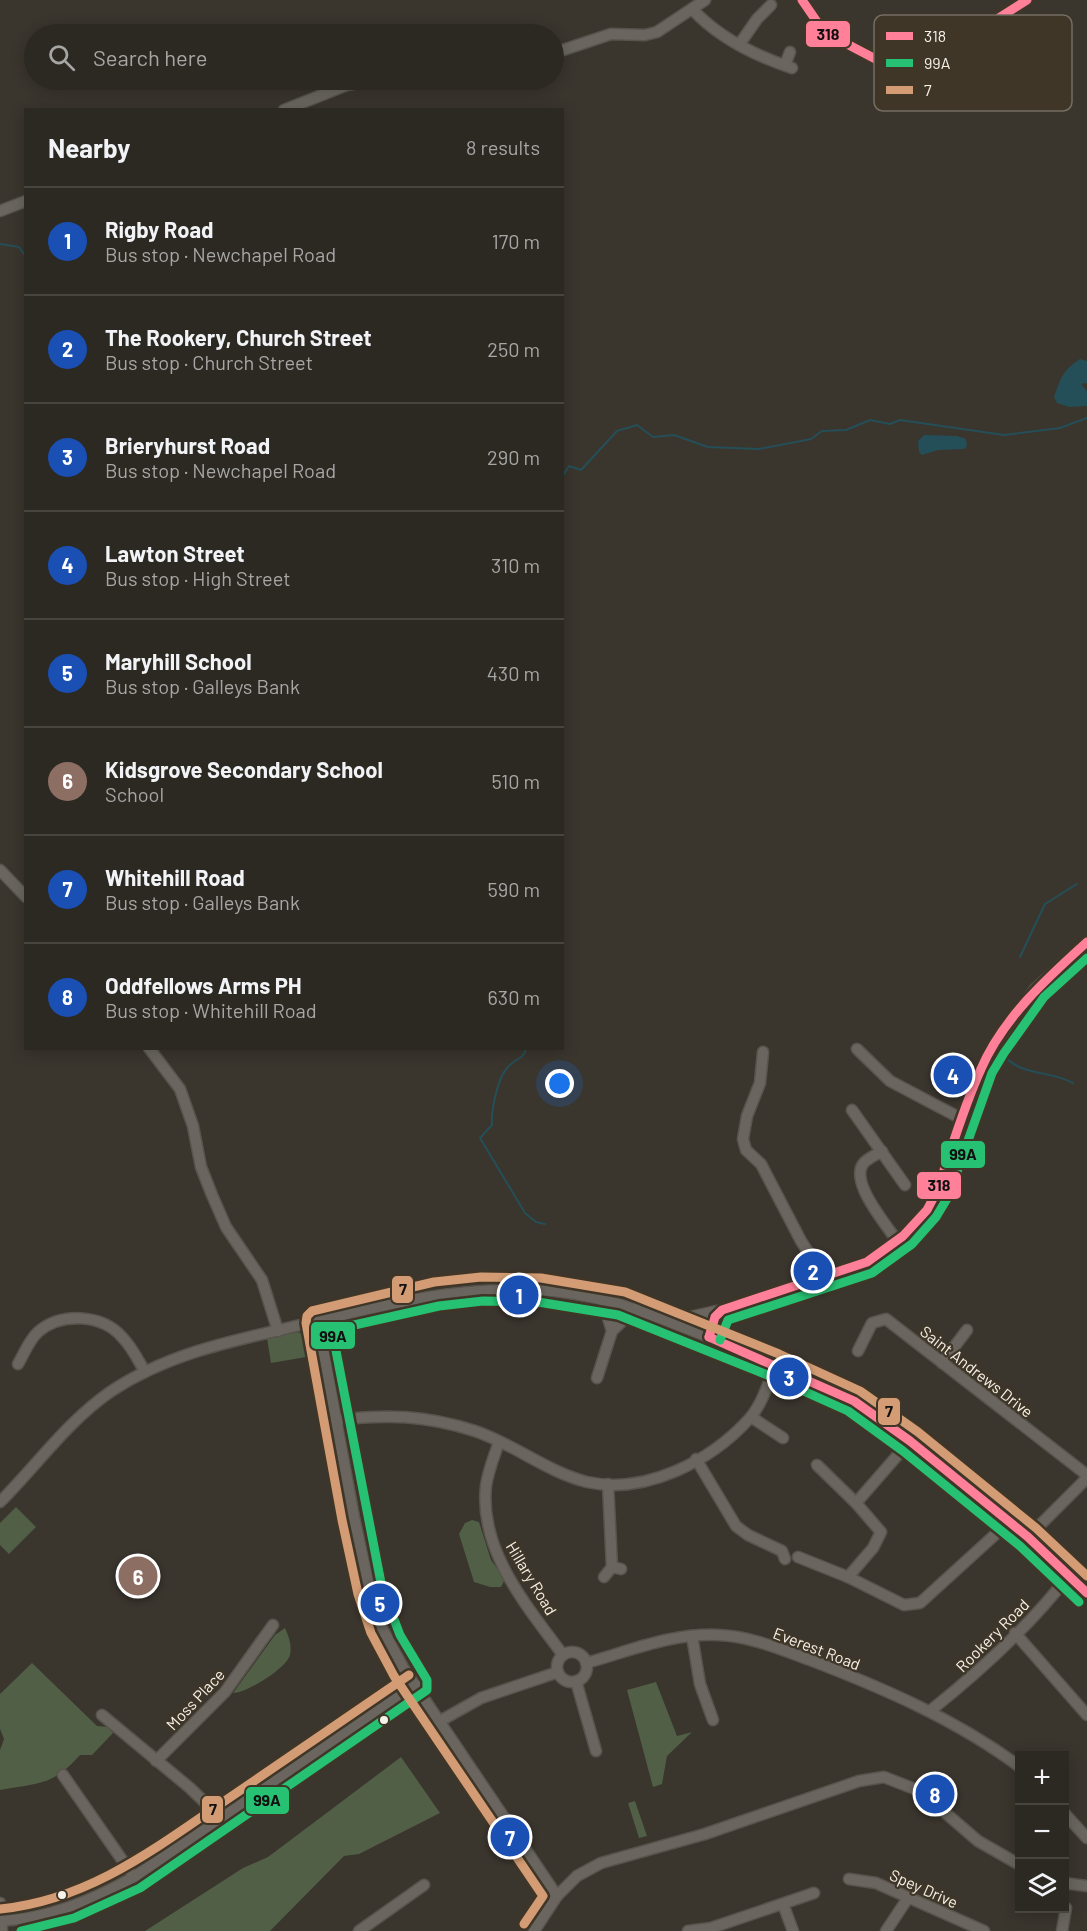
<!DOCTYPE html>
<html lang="en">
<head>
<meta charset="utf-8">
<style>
	body { margin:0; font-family:Barlow,sans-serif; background:#34302a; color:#f1f3f6 }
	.controls { position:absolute; right:18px; bottom:18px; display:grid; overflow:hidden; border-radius:0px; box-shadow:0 3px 15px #0003 }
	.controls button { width:54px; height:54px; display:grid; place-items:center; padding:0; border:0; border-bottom:2px solid #484440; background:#2c2822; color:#f1f3f6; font:30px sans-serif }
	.you { position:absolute; left:560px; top:1084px; width:21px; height:21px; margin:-15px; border:4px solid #fff; border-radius:50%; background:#1a73e8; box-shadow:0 0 0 9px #1a73e833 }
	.badge { display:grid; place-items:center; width:39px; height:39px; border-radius:50%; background:#8bbbb9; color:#fff; font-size:20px; font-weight:700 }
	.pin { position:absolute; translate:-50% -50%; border:3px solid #fff; box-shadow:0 2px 6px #0006 }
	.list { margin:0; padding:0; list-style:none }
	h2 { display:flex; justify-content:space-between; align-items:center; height:78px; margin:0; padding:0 24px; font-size:26px }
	h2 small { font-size:20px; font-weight:400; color:#a6a6a5 }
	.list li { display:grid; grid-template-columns:39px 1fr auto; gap:18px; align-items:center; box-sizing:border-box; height:108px; padding:0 24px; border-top:2px solid #484440 }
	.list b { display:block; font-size:22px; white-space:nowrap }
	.list p { margin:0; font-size:20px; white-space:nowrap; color:#a6a6a5 }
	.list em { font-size:20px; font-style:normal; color:#a6a6a5 }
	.icon { flex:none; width:33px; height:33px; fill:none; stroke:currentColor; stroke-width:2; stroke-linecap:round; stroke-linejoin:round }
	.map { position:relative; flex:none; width:1087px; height:1931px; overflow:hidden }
	.search { position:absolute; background:#2c2822; box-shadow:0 3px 15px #0003; left:24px; top:24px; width:540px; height:66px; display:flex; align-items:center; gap:15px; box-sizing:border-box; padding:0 21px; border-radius:33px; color:#a6a6a5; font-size:22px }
	.panel { position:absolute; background:#2c2822; box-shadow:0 3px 15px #0003; left:24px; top:108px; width:540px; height:942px; border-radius:0px }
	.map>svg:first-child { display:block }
	.green { fill:#505f45 }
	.water { fill:#254f58 }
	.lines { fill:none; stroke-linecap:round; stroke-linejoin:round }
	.stream { stroke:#254f58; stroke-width:2 }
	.minor-casing { stroke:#58544d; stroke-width:13 }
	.minor { stroke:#6a665f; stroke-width:10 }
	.bus-1-casing { stroke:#3f3628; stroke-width:14 }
	.bus-2-casing { stroke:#3f3628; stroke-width:14 }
	.bus-3-casing { stroke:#3f3628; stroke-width:14 }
	.bus-1 { stroke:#ff8098; stroke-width:9 }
	.bus-2 { stroke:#26c172; stroke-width:9 }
	.bus-3 { stroke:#d39c74; stroke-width:9 }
	.bus-dot { fill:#f7f2e9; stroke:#3f3628; stroke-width:2 }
	.labels { text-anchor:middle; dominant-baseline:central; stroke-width:4.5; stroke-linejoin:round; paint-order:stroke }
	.street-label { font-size:16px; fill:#f7f2e9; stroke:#3f3628 }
	.key { fill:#3f3628; stroke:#766e62; stroke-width:1.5 }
	.key-label { font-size:16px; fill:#f7f2e9 }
	.line-badge { stroke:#3f3628; stroke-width:2 }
	.pale-badge-label { font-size:16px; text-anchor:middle; font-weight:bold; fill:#111 }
</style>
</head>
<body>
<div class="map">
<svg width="1087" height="1931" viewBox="0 0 1087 1931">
	<rect width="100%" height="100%" fill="#3a352d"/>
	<g class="green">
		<path d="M298 1332 310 1338 312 1356 271 1363 267 1338Z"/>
		<path d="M16 1507 36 1527 9 1554 0 1545V1523Z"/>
		<path d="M472 1520 479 1522 491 1560 505 1579 501 1587H490L474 1582 459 1534 465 1523Z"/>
		<path d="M285 1628C289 1637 292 1645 290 1655 286 1669 246 1693 233 1693L275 1635Z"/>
		<path d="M32 1663 97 1726 108 1727 113 1733 92 1755H80C53 1786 38 1783 0 1790V1750L4 1739 0 1729V1694Z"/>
		<path d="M656 1682 677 1736 692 1732 667 1756 662 1784 653 1787 627 1690Z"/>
		<path d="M401 1757 440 1813 359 1854 344 1856 270 1931H145L243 1868 268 1857Z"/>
		<path d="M635 1801 647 1836 639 1838 628 1803Z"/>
	</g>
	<g class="water">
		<path d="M1080 359 1087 361V383L1081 384 1087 391V406L1069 407 1057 403 1054 397C1061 378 1062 371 1080 359Z"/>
		<path d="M924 435 957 436 966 439 967 446 964 449 938 450 922 455 919 452 918 441Z"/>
	</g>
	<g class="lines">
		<g class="stream">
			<path d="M0 244 19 247 26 257"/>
			<path d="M562 477 569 466 581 470 617 431 637 425 653 437 674 435 708 447 759 449 811 439 822 431 846 430 870 420 890 424 900 420 1004 435 1060 428 1087 418"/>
			<path d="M1020 957 1045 904 1077 884"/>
			<path d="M526 1048C524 1059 517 1058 510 1065 498 1074 491 1110 492 1125L480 1138 525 1213 536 1222 545 1224"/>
			<path d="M1002 1054C1024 1078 1047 1069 1073 1083"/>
		</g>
		<defs>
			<g id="minor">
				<path d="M802 0 824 32 887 65 919 43 994 21 1027 0"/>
				<path d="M692 9C718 37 756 56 792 68"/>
				<path d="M739 45 757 19 771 5"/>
				<path d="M554 53 611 34 645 35 657 32 705 0"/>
				<path d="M785 65 790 52"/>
				<path d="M284 110 347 85 375 80"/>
				<path d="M0 211 26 201"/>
				<path d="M0 870 26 897"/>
				<path d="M149 1048 180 1089 193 1126 201 1167 212 1195 226 1227 262 1280 278 1331"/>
				<path d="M857 1049 890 1081 962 1119"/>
				<path d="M763 1052 760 1083 747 1116 743 1139 746 1150 761 1164 801 1241 823 1275"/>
				<path d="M852 1110 905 1185"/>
				<path d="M882 1151C876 1155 866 1159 863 1164 850 1183 886 1224 897 1241"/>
				<path d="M602 1298 612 1331"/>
				<path d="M318 1321 354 1517 370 1591 382 1628 404 1669 557 1896"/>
				<path d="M672 1321 721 1310"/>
				<path d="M709 1337 715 1317 722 1310 867 1262 903 1236 927 1210 937 1191 981 1068 994 1046 1035 989 1087 942"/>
				<path d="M858 1351 872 1323 886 1319 1087 1475"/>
				<path d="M942 1363 967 1330"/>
				<path d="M18 1364C24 1354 29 1340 38 1332 61 1312 102 1314 122 1337 132 1347 138 1360 145 1372"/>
				<path d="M597 1378 612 1331 636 1308"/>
				<path d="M751 1417 783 1438"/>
				<path d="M336 1420C387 1414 425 1415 475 1431 514 1444 547 1472 587 1482 646 1495 711 1461 750 1418 762 1404 769 1382 775 1365"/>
				<path d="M499 1442C494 1457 488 1471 486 1486 479 1551 527 1606 563 1655"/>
				<path d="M696 1459 736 1526 748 1535 782 1551 785 1559"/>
				<path d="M817 1465 856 1503"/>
				<path d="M608 1484 612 1567"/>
				<path d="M0 1502C37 1465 67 1422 110 1392 171 1351 239 1340 309 1323 386 1304 455 1287 536 1290 597 1292 647 1313 703 1335 753 1355 804 1374 851 1399 887 1418 920 1449 951 1474 997 1513 1045 1549 1087 1593"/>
				<path d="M1028 1537 1087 1478"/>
				<path d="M798 1557 848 1577 904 1605 920 1603 1009 1522"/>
				<path d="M604 1577 612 1567 621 1569"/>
				<path d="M848 1577 873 1548 881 1532 856 1503 910 1441"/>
				<path d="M1015 1633 1087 1715"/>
				<path d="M692 1636 700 1684 713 1720"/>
				<circle cx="572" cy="1667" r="15"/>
				<path d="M586 1663C630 1651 671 1633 718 1635 750 1636 780 1649 810 1660 883 1688 957 1720 1020 1767"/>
				<path d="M576 1681 596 1751"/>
				<path d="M930 1711C980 1671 1030 1626 1069 1575"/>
				<path d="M102 1715 190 1788 220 1817"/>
				<path d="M440 1721 481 1698 558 1672"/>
				<path d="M156 1761 225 1692 273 1625"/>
				<path d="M63 1775 134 1877"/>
				<path d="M1064 1813 1087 1838"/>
				<path d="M849 1879 876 1883 984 1931"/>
				<path d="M1064 1883 1087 1886"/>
				<path d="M0 1903 2 1931"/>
				<path d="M783 1904 793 1931"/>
				<path d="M0 1921C50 1918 91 1901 134 1877L416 1685"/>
				<path d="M359 1931 424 1885"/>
				<path d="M534 1931 557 1896 577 1876 601 1863 705 1834 859 1781 884 1777 920 1791 978 1841 1020 1865"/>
				<path d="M688 1931 711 1928 814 1893"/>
				<path d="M886 1931 908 1898"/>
				<path d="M1062 1931 1066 1908"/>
			</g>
		</defs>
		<use href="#minor" class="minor-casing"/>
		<use href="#minor" class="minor"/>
		<defs>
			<g id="bus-1">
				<path d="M802 0 824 32 887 65 919 43 994 21 1027 0"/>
				<path d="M709 1337 715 1317 722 1310 867 1262 903 1236 927 1210 937 1191C951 1151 963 1108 981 1069 1003 1018 1047 978 1087 942"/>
				<path d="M709 1337 854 1401 910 1441 1028 1537 1087 1593"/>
			</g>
			<g id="bus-2">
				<path d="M720 1340 728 1320 872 1273 912 1244 936 1217 948 1197 992 1073 1004 1053 1044 997 1087 958"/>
				<path d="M21 1931 74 1918 140 1888 427 1690V1680L400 1635 382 1588 332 1330 439 1306 483 1301 538 1302 618 1315 770 1376 848 1411 903 1451 1020 1546 1079 1602"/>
			</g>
			<g id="bus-3">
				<path d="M0 1909C92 1900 161 1844 235 1794 293 1754 351 1715 409 1675"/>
				<path d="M524 1924 543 1896 394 1676 371 1633 358 1594 342 1520 306 1323 307 1316 312 1311 434 1282 481 1277 541 1278 625 1292 779 1354 860 1391 918 1432 1036 1528 1087 1576"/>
			</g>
		</defs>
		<use href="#bus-1" class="bus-1-casing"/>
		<use href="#bus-2" class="bus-2-casing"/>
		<use href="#bus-3" class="bus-3-casing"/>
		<use href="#bus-1" class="bus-1"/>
		<use href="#bus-2" class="bus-2"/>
		<use href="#bus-3" class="bus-3"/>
	</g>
	<g class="bus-dot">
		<circle cx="384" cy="1720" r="5"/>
		<circle cx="62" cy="1895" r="5"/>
	</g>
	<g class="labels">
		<g class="street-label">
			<text transform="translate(977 1371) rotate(38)">Saint Andrews Drive</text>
			<text transform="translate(532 1578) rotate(59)">Hillary Road</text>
			<text transform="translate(992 1635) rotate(-45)">Rookery Road</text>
			<text transform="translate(817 1648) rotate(21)">Everest Road</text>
			<text transform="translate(195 1699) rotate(-47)">Moss Place</text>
			<text transform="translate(924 1888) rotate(24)">Spey Drive</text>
		</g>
	</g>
	<rect x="874" y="15" width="198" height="96" rx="9" class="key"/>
	<rect x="886" y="32" width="27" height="8" fill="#ff8098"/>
	<rect x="886" y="59" width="27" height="8" fill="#26c172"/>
	<rect x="886" y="86" width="27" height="8" fill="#d39c74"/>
	<g class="key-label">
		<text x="924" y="42">318</text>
		<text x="924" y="69">99A</text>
		<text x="924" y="96">7</text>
	</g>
	<g class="line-badge">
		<rect x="805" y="20" width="46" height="28" rx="6" fill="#ff8098"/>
		<rect x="940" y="1140" width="46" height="29" rx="6" fill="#26c172"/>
		<rect x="916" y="1171" width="46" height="29" rx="6" fill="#ff8098"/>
		<rect x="391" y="1275" width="23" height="29" rx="6" fill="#d39c74"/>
		<rect x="310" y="1321" width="46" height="29" rx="6" fill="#26c172"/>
		<rect x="877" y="1397" width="24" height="29" rx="6" fill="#d39c74"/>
		<rect x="245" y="1786" width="45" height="29" rx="6" fill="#26c172"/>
		<rect x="201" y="1795" width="23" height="29" rx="6" fill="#d39c74"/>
	</g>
	<g class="pale-badge-label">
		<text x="828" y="40">318</text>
		<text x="963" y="1160">99A</text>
		<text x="939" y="1191">318</text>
		<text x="403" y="1295">7</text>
		<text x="333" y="1342">99A</text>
		<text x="889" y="1417">7</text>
		<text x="267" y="1806">99A</text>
		<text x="213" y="1815">7</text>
	</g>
</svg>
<div class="controls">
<button>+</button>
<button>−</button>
<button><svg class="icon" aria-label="layers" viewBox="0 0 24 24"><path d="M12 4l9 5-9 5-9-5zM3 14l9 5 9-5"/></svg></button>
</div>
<div class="you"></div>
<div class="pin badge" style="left:519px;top:1295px;background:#1a4fb4">1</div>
<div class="pin badge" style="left:813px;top:1271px;background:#1a4fb4">2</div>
<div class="pin badge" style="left:789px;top:1377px;background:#1a4fb4">3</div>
<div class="pin badge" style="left:953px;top:1075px;background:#1a4fb4">4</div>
<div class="pin badge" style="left:380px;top:1603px;background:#1a4fb4">5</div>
<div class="pin badge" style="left:138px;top:1576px;background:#8d6e63">6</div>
<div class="pin badge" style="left:510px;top:1837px;background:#1a4fb4">7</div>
<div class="pin badge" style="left:935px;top:1794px;background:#1a4fb4">8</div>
<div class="search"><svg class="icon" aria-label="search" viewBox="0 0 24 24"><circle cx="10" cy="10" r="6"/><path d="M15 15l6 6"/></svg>Search here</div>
<section class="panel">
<h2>Nearby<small>8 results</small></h2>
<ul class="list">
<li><span class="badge" style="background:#1a4fb4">1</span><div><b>Rigby Road</b><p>Bus stop · Newchapel Road</p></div><em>170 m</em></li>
<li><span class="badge" style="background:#1a4fb4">2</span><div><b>The Rookery, Church Street</b><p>Bus stop · Church Street</p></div><em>250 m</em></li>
<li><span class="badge" style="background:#1a4fb4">3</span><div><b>Brieryhurst Road</b><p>Bus stop · Newchapel Road</p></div><em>290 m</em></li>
<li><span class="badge" style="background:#1a4fb4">4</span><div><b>Lawton Street</b><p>Bus stop · High Street</p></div><em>310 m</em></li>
<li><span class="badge" style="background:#1a4fb4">5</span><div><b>Maryhill School</b><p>Bus stop · Galleys Bank</p></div><em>430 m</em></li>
<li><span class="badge" style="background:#8d6e63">6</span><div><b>Kidsgrove Secondary School</b><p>School</p></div><em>510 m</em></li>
<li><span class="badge" style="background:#1a4fb4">7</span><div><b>Whitehill Road</b><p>Bus stop · Galleys Bank</p></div><em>590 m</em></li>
<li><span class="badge" style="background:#1a4fb4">8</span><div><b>Oddfellows Arms PH</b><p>Bus stop · Whitehill Road</p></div><em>630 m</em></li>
</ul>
</section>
</div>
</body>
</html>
